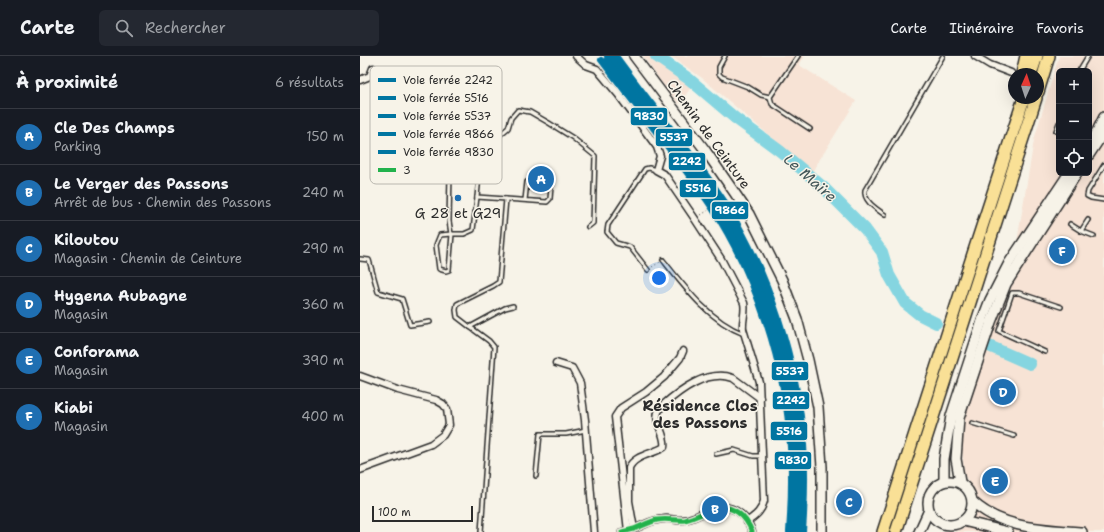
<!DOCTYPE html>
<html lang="fr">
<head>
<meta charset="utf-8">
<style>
	body { margin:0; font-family:"Shantell Sans",sans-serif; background:#242831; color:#f1f3f6 }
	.controls { position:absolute; right:12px; top:12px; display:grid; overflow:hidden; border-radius:6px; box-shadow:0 4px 16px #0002 }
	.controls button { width:36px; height:36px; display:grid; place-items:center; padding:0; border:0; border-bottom:1px solid #363941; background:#171b24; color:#f1f3f6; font:20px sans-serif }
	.compass { position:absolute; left:648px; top:12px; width:36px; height:36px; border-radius:50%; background:#171b24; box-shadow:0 4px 16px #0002; rotate:3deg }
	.scale { position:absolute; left:12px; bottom:10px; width:101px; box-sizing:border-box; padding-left:4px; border:2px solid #2b2b2b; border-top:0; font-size:11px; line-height:14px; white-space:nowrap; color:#2b2b2b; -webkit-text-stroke:3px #f7f3e8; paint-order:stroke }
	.you { position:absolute; left:299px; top:222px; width:14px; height:14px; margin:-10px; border:3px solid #fff; border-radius:50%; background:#1a73e8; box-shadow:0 0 0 6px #1a73e833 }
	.badge { display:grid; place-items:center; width:26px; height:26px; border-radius:50%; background:#1f6fb2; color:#fff; font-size:13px; font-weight:700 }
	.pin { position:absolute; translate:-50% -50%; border:2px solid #fff; box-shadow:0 1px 4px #0006 }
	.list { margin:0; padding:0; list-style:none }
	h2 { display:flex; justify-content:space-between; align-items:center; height:52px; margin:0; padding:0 16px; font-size:17px }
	h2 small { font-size:13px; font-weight:400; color:#9ea1a6 }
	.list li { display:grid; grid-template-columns:26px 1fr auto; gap:12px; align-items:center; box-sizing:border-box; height:56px; padding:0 16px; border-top:1px solid #363941 }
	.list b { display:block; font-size:15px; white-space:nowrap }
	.list p { margin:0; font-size:13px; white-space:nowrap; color:#9ea1a6 }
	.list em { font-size:13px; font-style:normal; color:#9ea1a6 }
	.icon { flex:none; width:22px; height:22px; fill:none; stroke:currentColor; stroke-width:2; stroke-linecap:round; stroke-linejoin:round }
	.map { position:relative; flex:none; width:744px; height:476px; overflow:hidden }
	header { display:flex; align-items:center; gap:24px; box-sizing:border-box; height:56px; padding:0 20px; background:#171b24; border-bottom:1px solid #363941 }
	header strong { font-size:19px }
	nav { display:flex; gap:22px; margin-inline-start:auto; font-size:14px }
	.search { width:280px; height:36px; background:#242831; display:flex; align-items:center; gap:10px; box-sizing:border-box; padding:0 14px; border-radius:6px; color:#9ea1a6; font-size:15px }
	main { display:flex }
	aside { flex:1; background:#171b24 }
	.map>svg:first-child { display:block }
	.built { fill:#f7e3d5; fill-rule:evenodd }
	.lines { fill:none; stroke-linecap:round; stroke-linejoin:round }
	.river { stroke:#85d5e0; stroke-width:12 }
	.lane-casing { stroke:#2b2b2b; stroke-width:6 }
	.street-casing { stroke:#2b2b2b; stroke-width:9 }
	.secondary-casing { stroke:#2b2b2b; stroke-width:12 }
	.highway-casing { stroke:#2b2b2b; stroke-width:14 }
	.path { stroke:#2b2b2b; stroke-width:1; stroke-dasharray:1 3; stroke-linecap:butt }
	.lane { stroke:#f7f3e8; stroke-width:3 }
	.street { stroke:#f7f3e8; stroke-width:6 }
	.secondary { stroke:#f7f3e8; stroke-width:9 }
	.highway { stroke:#f9e096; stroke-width:11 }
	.bus-1-casing { stroke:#f7f3e8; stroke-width:8 }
	.bus-1 { stroke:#22b24c; stroke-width:5 }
	.rail-1-casing { stroke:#f7f3e8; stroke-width:9 }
	.rail-2-casing { stroke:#f7f3e8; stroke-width:9 }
	.rail-3-casing { stroke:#f7f3e8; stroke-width:9 }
	.rail-4-casing { stroke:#f7f3e8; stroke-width:9 }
	.rail-5-casing { stroke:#f7f3e8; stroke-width:9 }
	.rail-1 { stroke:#0075a1; stroke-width:6 }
	.rail-2 { stroke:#0075a1; stroke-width:6 }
	.rail-3 { stroke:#0075a1; stroke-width:6 }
	.rail-4 { stroke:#0075a1; stroke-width:6 }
	.rail-5 { stroke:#0075a1; stroke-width:6 }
	.poi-dot { fill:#1f6fb2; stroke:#f7f3e8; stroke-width:1.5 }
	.labels { text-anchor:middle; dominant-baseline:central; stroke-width:3; stroke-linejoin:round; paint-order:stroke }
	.street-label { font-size:14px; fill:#2b2b2b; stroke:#f7f3e8 }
	.poi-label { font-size:14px; fill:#2b2b2b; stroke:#f7f3e8 }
	.water-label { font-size:15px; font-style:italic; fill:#425658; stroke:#f7f3e8 }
	.neighbourhood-label { font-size:15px; font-weight:bold; fill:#2b2b2b; stroke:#f7f3e8 }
	.key { fill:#f7f3e8; stroke:#bab7af; stroke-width:1 }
	.key-label { font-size:11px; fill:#2b2b2b }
	.line-badge { stroke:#f7f3e8; stroke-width:1.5 }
	.badge-label { font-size:11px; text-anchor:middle; font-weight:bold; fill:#fff }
</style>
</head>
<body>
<header>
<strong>Carte</strong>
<div class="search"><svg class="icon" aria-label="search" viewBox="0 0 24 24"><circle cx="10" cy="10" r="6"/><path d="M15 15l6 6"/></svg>Rechercher</div>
<nav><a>Carte</a><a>Itinéraire</a><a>Favoris</a></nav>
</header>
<main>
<aside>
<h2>À proximité<small>6 résultats</small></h2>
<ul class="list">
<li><span class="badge">A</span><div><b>Cle Des Champs</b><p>Parking</p></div><em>150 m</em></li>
<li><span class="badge">B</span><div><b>Le Verger des Passons</b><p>Arrêt de bus · Chemin des Passons</p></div><em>240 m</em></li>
<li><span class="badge">C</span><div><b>Kiloutou</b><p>Magasin · Chemin de Ceinture</p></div><em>290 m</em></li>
<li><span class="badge">D</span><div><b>Hygena Aubagne</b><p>Magasin</p></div><em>360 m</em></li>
<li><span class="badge">E</span><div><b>Conforama</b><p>Magasin</p></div><em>390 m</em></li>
<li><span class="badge">F</span><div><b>Kiabi</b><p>Magasin</p></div><em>400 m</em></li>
</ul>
</aside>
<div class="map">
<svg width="744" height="476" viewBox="0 0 744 476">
	<rect width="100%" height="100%" fill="#f7f3e8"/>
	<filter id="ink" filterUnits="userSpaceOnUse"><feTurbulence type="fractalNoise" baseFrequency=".025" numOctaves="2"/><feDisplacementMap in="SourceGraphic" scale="8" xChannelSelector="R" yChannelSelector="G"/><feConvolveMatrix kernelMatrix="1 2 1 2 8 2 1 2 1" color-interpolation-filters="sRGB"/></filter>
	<g filter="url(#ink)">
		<g class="built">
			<path d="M239 0H259L296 46 336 100 382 169 401 209 418 252 431 299 440 348 446 401 448 452 445 476H430L432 453V401L428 362 423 327 410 272 395 229 382 200 356 153 343 135 275 43Z"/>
			<path d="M283 0H290L308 11 332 30 319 48 302 27Z"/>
			<path d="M311 0H445L439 9 496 45 452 116 342 22Z"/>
			<path d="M699 0H744V476H594L606 471 618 443 605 420 603 406 602 392V370L617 318 650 228 674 84ZM699 15H729V117H699Z"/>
		</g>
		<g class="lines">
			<g class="river">
				<path d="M296 0 329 23 375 62 420 95 463 131 505 173 522 196 529 219 545 247 560 259 576 267"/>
				<path d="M629 290 670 308"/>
			</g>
			<defs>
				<g id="lane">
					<path d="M365 0 359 11V18L362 21 388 31 401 39 410 41"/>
					<path d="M438 0 410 41 412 48 450 73"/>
					<path d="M719 15 728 0"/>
					<path d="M696 75 699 67"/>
					<path d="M82 85 90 118 89 165 91 178H104L113 174 117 141"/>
					<path d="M744 109 728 135 727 140 731 142 744 144"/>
					<path d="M146 143 187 146 190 143 191 130 190 127 167 126 165 144"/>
					<path d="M525 159C517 153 503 145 505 134L583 0"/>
					<path d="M710 168 721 175 734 180"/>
					<path d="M721 175 728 164"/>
					<path d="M91 178 80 179 76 189 79 213 86 215 89 214 92 178"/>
					<path d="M0 203 9 204 18 236 42 243 50 269 70 266"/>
					<path d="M303 204C325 232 350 265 384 278"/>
					<path d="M288 214 270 191 256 187 247 176 248 169 285 113 289 112 296 114"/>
					<path d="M110 271 145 252 153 250"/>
					<path d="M685 296 639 275 652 237H659L701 251"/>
					<path d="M612 367 654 380"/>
					<path d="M356 398 374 394 393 400H403"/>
					<path d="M176 420 180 378H206L226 374"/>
					<path d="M121 476 134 291 129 285 110 271 97 261 96 254 97 248 133 230 139 226 146 143 117 141 122 89 128 83 141 78 148 72 151 62 158 54 170 56 189 67 213 82 235 100 233 167 228 171"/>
				</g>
				<g id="street">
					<path d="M216 0 226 9 237 13 258 38 297 91 300 100 296 114 305 119 335 163 361 203 384 247C386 256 382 264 383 273L399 326 404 445C401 456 396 459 387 466"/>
					<path d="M615 0 630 9 651 17"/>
					<path d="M0 24 10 20 13 12"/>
					<path d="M196 307 212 312 220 327 225 364 234 476"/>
					<path d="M0 320 38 334 76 344 83 348 87 353 89 369 83 379 71 388 0 414"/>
					<path d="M274 473 269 445V412C274 399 294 398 304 391 307 377 289 363 302 350 320 334 347 313 373 322L400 342"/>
					<path d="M268 475 255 361 261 352 286 336 304 321 320 302 323 295"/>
					<path d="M262 476C266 475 270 474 274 473 284 469 293 463 304 463 312 462 318 466 328 463 339 460 349 453 360 451 376 450 388 462 392 476"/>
				</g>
				<g id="secondary">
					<path d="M274 0 345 94 374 136 389 158 422 224 437 263 448 304 458 351 462 411V476"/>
					<path d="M729 87 737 75 744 61"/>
					<path d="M729 99 744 76"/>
					<circle cx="590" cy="447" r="22"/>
					<path d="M584 425V403L591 360 623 262 630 244 649 207 709 117"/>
					<path d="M600 426 596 403 599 362 631 266 646 228 717 117"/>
					<path d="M612 445C641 473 684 473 722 476"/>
					<path d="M603 465 648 476"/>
					<path d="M559 476 569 454"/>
				</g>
				<g id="highway">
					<path d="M662 18 666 0"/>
					<path d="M671 18 677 0"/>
					<path d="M678 36 689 0"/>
					<path d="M523 476 614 195 664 42"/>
					<path d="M536 476 676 42"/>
				</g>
			</defs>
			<use href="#lane" class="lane-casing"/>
			<use href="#street" class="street-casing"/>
			<use href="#secondary" class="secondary-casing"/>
			<use href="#highway" class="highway-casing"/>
			<g class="path">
				<path d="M362 144 367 141"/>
				<path d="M341 159 355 150"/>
				<path d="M292 211 300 206"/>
			</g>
			<use href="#lane" class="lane"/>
			<use href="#street" class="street"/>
			<use href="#secondary" class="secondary"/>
			<use href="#highway" class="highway"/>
			<defs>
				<path id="bus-1" d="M262 476C266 475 270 474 274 473 282 470 289 466 297 464 307 462 316 465 325 464 335 462 344 456 354 453 372 447 386 460 392 476"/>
			</defs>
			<use href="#bus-1" class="bus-1-casing"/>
			<use href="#bus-1" class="bus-1"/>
			<defs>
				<path id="rail-1" d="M247 0C271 31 294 63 318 94 332 112 347 130 359 150 403 222 430 304 437 389 439 418 438 447 436 476"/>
				<path id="rail-2" d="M241 4C264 34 287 64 309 93 324 113 339 132 352 152 396 220 426 310 430 391 432 419 431 447 429 476"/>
				<path id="rail-3" d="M252 0C274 29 296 58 318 87 340 118 364 149 382 183 431 274 448 374 439 476"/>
				<path id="rail-4" d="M256 0C278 30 301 60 324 89 338 108 352 126 365 146 410 219 437 303 444 388 446 417 445 447 443 476"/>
				<path id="rail-5" d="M246 4C269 33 290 62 312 91 335 122 358 153 376 186 424 276 440 374 432 475"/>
			</defs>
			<use href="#rail-1" class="rail-1-casing"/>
			<use href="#rail-2" class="rail-2-casing"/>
			<use href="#rail-3" class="rail-3-casing"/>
			<use href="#rail-4" class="rail-4-casing"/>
			<use href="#rail-5" class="rail-5-casing"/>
			<use href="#rail-1" class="rail-1"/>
			<use href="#rail-2" class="rail-2"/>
			<use href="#rail-3" class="rail-3"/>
			<use href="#rail-4" class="rail-4"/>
			<use href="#rail-5" class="rail-5"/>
		</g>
	</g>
	<circle class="poi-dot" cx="98" cy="142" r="4"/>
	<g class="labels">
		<g class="street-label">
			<text transform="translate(349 78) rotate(54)">Chemin de Ceinture</text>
		</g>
		<g class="poi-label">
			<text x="98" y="157">G 28 et G29</text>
		</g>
		<g class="water-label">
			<text transform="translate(450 122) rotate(41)">Le Maïre</text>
		</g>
		<g class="neighbourhood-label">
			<text x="340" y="350">Résidence Clos<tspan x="340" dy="17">des Passons</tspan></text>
		</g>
	</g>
	<rect x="10" y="10" width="132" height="118" rx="6" class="key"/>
	<rect x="18" y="22" width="18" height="4" fill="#0075a1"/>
	<rect x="18" y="40" width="18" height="4" fill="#0075a1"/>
	<rect x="18" y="58" width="18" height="4" fill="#0075a1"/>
	<rect x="18" y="76" width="18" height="4" fill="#0075a1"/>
	<rect x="18" y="94" width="18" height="4" fill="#0075a1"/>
	<rect x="18" y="112" width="18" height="4" fill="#22b24c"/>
	<g class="key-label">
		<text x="43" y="28">Voie ferrée 2242</text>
		<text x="43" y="46">Voie ferrée 5516</text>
		<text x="43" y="64">Voie ferrée 5537</text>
		<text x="43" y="82">Voie ferrée 9866</text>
		<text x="43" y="100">Voie ferrée 9830</text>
		<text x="43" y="118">3</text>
	</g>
	<g class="line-badge">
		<rect x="270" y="51" width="38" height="19" rx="4" fill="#0075a1"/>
		<rect x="295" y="72" width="38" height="19" rx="4" fill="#0075a1"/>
		<rect x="308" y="96" width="38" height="19" rx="4" fill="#0075a1"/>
		<rect x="319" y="123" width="38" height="19" rx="4" fill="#0075a1"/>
		<rect x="351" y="145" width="38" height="19" rx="4" fill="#0075a1"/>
		<rect x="411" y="305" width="38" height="20" rx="4" fill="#0075a1"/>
		<rect x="412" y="335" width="38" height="19" rx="4" fill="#0075a1"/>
		<rect x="410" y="365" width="38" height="20" rx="4" fill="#0075a1"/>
		<rect x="414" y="395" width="38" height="19" rx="4" fill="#0075a1"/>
	</g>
	<g class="badge-label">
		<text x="289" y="64">9830</text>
		<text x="314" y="85">5537</text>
		<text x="327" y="109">2242</text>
		<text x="338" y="136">5516</text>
		<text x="370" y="158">9866</text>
		<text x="430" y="319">5537</text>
		<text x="431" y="348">2242</text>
		<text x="429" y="379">5516</text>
		<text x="433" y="408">9830</text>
	</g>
</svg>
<div class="controls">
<button>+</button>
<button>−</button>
<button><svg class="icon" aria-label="locate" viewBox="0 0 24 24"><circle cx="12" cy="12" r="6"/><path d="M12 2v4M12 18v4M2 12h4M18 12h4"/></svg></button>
</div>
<svg class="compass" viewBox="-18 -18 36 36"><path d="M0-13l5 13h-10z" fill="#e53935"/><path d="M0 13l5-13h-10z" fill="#9ea1a6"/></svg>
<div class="scale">100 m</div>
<div class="you"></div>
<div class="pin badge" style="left:181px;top:123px">A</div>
<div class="pin badge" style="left:355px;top:453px">B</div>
<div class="pin badge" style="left:489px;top:446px">C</div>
<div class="pin badge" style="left:643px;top:336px">D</div>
<div class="pin badge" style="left:635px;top:425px">E</div>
<div class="pin badge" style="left:702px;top:195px">F</div>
</div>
</main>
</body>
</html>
